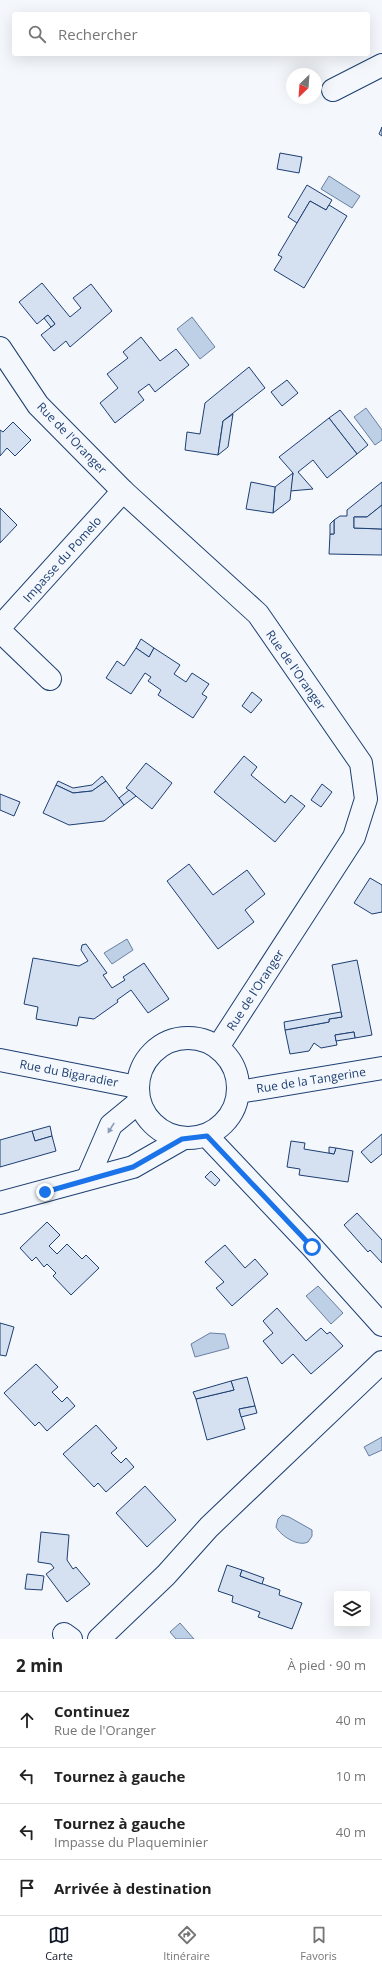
<!DOCTYPE html>
<html lang="fr">
<head>
<meta charset="utf-8">
<style>
	body { margin:0; font-family:"Open Sans",sans-serif; background:#f6f6f6; color:#222 }
	.controls { position:absolute; right:12px; bottom:12px; display:grid; overflow:hidden; border-radius:4px; box-shadow:0 4px 16px #0002 }
	.controls button { width:36px; height:36px; display:grid; place-items:center; padding:0; border:0; border-bottom:1px solid #e0e0e0; background:#fff; color:#222; font:20px sans-serif }
	.compass { position:absolute; left:286px; top:68px; width:36px; height:36px; border-radius:50%; background:#fff; box-shadow:0 4px 16px #0002; rotate:205deg }
	.stop { position:absolute; width:12px; height:12px; margin:-9px; border:3px solid #1a73e8; border-radius:50%; background:#fff }
	.stop.end { background:#1a73e8; border-color:#fff; box-shadow:0 1px 4px #0008 }
	.list { margin:0; padding:0; list-style:none }
	h2 { display:flex; justify-content:space-between; align-items:center; height:52px; margin:0; padding:0 16px; font-size:17px }
	h2 small { font-size:13px; font-weight:400; color:#767676 }
	.list li { display:grid; grid-template-columns:26px 1fr auto; gap:12px; align-items:center; box-sizing:border-box; height:56px; padding:0 16px; border-top:1px solid #e0e0e0 }
	.list b { display:block; font-size:15px; white-space:nowrap }
	.list p { margin:0; font-size:13px; white-space:nowrap; color:#767676 }
	.list em { font-size:13px; font-style:normal; color:#767676 }
	.icon { flex:none; width:22px; height:22px; fill:none; stroke:currentColor; stroke-width:2; stroke-linecap:round; stroke-linejoin:round }
	.map { position:relative; flex:none; width:382px; height:1639px; overflow:hidden }
	.search { position:absolute; background:#fff; box-shadow:0 4px 16px #0002; left:12px; right:12px; top:12px; height:44px; display:flex; align-items:center; gap:10px; box-sizing:border-box; padding:0 14px; border-radius:4px; color:#767676; font-size:15px }
	.sheet { height:276px; background:#fff }
	nav { display:flex; justify-content:space-around; align-items:center; box-sizing:border-box; height:56px; border-top:1px solid #e0e0e0; background:#fff; font-size:11px; color:#767676 }
	nav a { display:grid; justify-items:center; gap:2px }
	nav .on { color:#111827 }
	.map>svg:first-child { display:block }
	.water { fill:#bed0e5; stroke:#687fa3 }
	.building { fill:#d5e0f0; stroke:#1d3f73 }
	.lines { fill:none; stroke-linecap:round; stroke-linejoin:round }
	.minor-casing { stroke:#1d3f73; stroke-width:24 }
	.minor { stroke:#f4f7fb; stroke-width:22 }
	.oneway { fill:#889bb7 }
	.route { stroke:#1a73e8; stroke-width:5 }
	.labels { text-anchor:middle; dominant-baseline:central; stroke-width:3; stroke-linejoin:round; paint-order:stroke }
	.street-label { font-size:12px; fill:#1d3f73; stroke:#f4f7fb }
</style>
</head>
<body>
<div class="map">
<svg width="382" height="1639" viewBox="0 0 382 1639">
	<rect width="100%" height="100%" fill="#f4f7fb"/>
	<g class="water">
		<path d="M329 176 360 196 352 208 321 189Z"/>
		<path d="M192 317 215 347 200 359 177 329Z"/>
		<path d="M366 408 382 430V440L375 445 354 417Z"/>
		<path d="M127 939 133 950 112 964 104 953Z"/>
		<path d="M318 1286 343 1313 331 1324 306 1296Z"/>
		<path d="M210 1333 225 1334 229 1348 195 1357 191 1344Z"/>
		<path d="M382 1437V1450L369 1456 364 1447Z"/>
		<path d="M282 1515 289 1517 312 1530V1536L308 1542C298 1547 281 1536 276 1527L278 1519Z"/>
		<path d="M180 1623 194 1639H176L170 1632Z"/>
	</g>
	<g class="building">
		<path d="M382 127V136L379 134Z"/>
		<path d="M280 153 302 157 299 173 277 169Z"/>
		<path d="M307 185 332 200 326 210 310 201 297 223 288 217Z"/>
		<path d="M310 201 326 210 329 205 347 216 304 288 274 270 282 257 278 255Z"/>
		<path d="M42 283 70 317 81 308 73 298 91 284 112 311 70 347 66 341 54 351 41 335 55 324 48 315 37 324 19 302Z"/>
		<path d="M48 315 55 324 51 327 44 318Z"/>
		<path d="M141 337 160 361 176 349 189 365 155 392 149 384 138 392 144 400 115 423 100 403 118 388 107 374 128 358 123 352Z"/>
		<path d="M249 367 265 388 223 421 218 455 185 450 187 432 200 434 205 403Z"/>
		<path d="M287 380 298 393 282 406 271 392Z"/>
		<path d="M340 410 368 445 357 454 329 418Z"/>
		<path d="M233 414 228 447 218 455 223 421Z"/>
		<path d="M329 418 357 454 327 478 313 460 298 472 313 489 290 491 293 473 279 457Z"/>
		<path d="M13 422 31 440 15 456 7 448 0 456V430L3 432Z"/>
		<path d="M293 473 290 500 273 513 275 487Z"/>
		<path d="M251 482 275 487 273 513 246 509Z"/>
		<path d="M382 482V505L367 517H354V528L382 529V555L329 554 330 534H334V520L340 516H347V510Z"/>
		<path d="M382 505V529L354 528V517H367Z"/>
		<path d="M0 508 17 525 0 543Z"/>
		<path d="M334 520V534H330V524Z"/>
		<path d="M141 639 154 648 149 657 136 648Z"/>
		<path d="M136 648 149 657 154 648 180 665 174 674 186 682 192 673 209 684 202 694 207 697 193 718 158 695 161 690 148 681 151 677 145 673 131 694 106 678 117 661 124 666Z"/>
		<path d="M252 692 262 700 251 713 242 706Z"/>
		<path d="M244 756 257 767 251 775 285 803 291 795 305 806 275 842 214 792Z"/>
		<path d="M146 763 172 783 152 809 126 788Z"/>
		<path d="M102 776 106 781 92 791 73 793 56 785 58 781 73 788 92 785Z"/>
		<path d="M106 781 124 805 104 821 69 825 43 813 56 785 73 793 92 791Z"/>
		<path d="M322 784 332 792 321 807 311 800Z"/>
		<path d="M129 790 136 796 124 805 119 798Z"/>
		<path d="M0 794 20 802 14 816 0 810Z"/>
		<path d="M189 864 213 895 247 870 265 894 245 910 254 922 218 949 167 881Z"/>
		<path d="M370 878 382 885V912L372 914 354 903Z"/>
		<path d="M86 944 107 973 103 975 112 988 125 980 123 977 144 963 169 999 148 1013 131 990 117 1000 118 1002 94 1019 79 1017 77 1026 36 1019 38 1007 24 1004 33 958 79 966 88 961 81 950 82 945Z"/>
		<path d="M357 960 372 1035 355 1038 354 1032 335 1035 337 1045 321 1048 314 1043 309 1051 290 1054 285 1030 329 1022V1019L342 1017 332 965Z"/>
		<path d="M341 1012 342 1017 329 1019V1022L285 1030 284 1022Z"/>
		<path d="M354 1032 355 1038 336 1041 335 1035Z"/>
		<path d="M50 1126 52 1136 35 1141 32 1131Z"/>
		<path d="M32 1131 35 1141 52 1136 56 1151 0 1167V1140Z"/>
		<path d="M382 1134V1154L371 1163 361 1152Z"/>
		<path d="M291 1141 305 1143 304 1149 334 1154 336 1148 353 1151 348 1182 299 1175 300 1169 287 1167Z"/>
		<path d="M329 1147 336 1148 334 1154 329 1153Z"/>
		<path d="M211 1171 220 1180 215 1186 205 1177Z"/>
		<path d="M357 1213 382 1240V1263L370 1250 368 1252 344 1225Z"/>
		<path d="M47 1222 60 1235 49 1246 57 1254 67 1244 82 1259 86 1255 99 1268 71 1295 53 1276 56 1273 47 1264 44 1267 36 1257 32 1261 20 1248Z"/>
		<path d="M225 1245 245 1268 255 1259 268 1274 232 1306 216 1288 224 1282 205 1262Z"/>
		<path d="M277 1308 306 1341 321 1328 327 1334 330 1332 343 1346 311 1374 293 1354 282 1364 263 1341 273 1333 263 1321Z"/>
		<path d="M0 1323 14 1327 6 1356 0 1355Z"/>
		<path d="M36 1364 58 1387 52 1392 62 1402 67 1397 75 1406 47 1431 39 1422 35 1426 4 1393Z"/>
		<path d="M247 1377 255 1406 239 1409 245 1429 207 1440 196 1399 234 1390 231 1381Z"/>
		<path d="M231 1381 234 1390 196 1399 193 1392Z"/>
		<path d="M255 1406 257 1413 241 1417 239 1409Z"/>
		<path d="M96 1425 117 1448 111 1453 121 1463 126 1458 134 1467 106 1492 98 1483 94 1487 63 1454Z"/>
		<path d="M145 1486 176 1520 147 1547 116 1513Z"/>
		<path d="M41 1532 69 1535 67 1560 73 1569 76 1567 90 1584 67 1602 46 1574 54 1568 51 1564 38 1562Z"/>
		<path d="M227 1565 242 1570 240 1576 280 1590 279 1595 302 1603 292 1629 258 1617 260 1612 232 1602 233 1596 218 1591Z"/>
		<path d="M242 1570 264 1578 262 1584 240 1576Z"/>
		<path d="M27 1574 44 1576 42 1590 25 1589Z"/>
	</g>
	<g class="lines">
		<defs>
			<g id="minor">
				<path d="M333 90 382 65"/>
				<path d="M0 348 38 405 123 491 258 614 361 763 366 799 354 837 218 1047"/>
				<path d="M0 627 123 491"/>
				<path d="M0 631 50 679"/>
				<circle cx="188" cy="1088" r="50"/>
				<path d="M0 1060 137 1087"/>
				<path d="M239 1092 382 1068"/>
				<path d="M207 1136 312 1247 382 1325"/>
				<path d="M88 1178 111 1125 139 1102"/>
				<path d="M0 1203 133 1167 182 1139"/>
				<path d="M64 1634 71 1639"/>
				<path d="M99 1639 166 1575 209 1527 382 1362"/>
			</g>
		</defs>
		<use href="#minor" class="minor-casing"/>
		<use href="#minor" class="minor"/>
	</g>
	<defs><path id="oneway-solid" d="M-6-.8H1V-3.2L6.5 0L1 3.2V.8H-6Z"/></defs>
	<use class="oneway" href="#oneway-solid" transform="translate(111 1128) rotate(122)"/>
	<g class="lines">
		<path class="route" d="M45 1192 133 1167 182 1139 207 1136 312 1247"/>
	</g>
	<g class="labels">
		<g class="street-label">
			<text transform="translate(72 438) rotate(46)">Rue de l'Oranger</text>
			<text transform="translate(62 559) rotate(-48)">Impasse du Pomelo</text>
			<text transform="translate(296 670) rotate(55)">Rue de l'Oranger</text>
			<text transform="translate(255 990) rotate(-57)">Rue de l'Oranger</text>
			<text transform="translate(69 1073) rotate(11)">Rue du Bigaradier</text>
			<text transform="translate(311 1080) rotate(-9)">Rue de la Tangerine</text>
		</g>
	</g>
</svg>
<div class="controls">
<button><svg class="icon" aria-label="layers" viewBox="0 0 24 24"><path d="M12 4l9 5-9 5-9-5zM3 14l9 5 9-5"/></svg></button>
</div>
<svg class="compass" viewBox="-18 -18 36 36"><path d="M0-13l5 13h-10z" fill="#e53935"/><path d="M0 13l5-13h-10z" fill="#767676"/></svg>
<div class="stop" style="left:312px;top:1247px"></div>
<div class="stop end" style="left:45px;top:1192px"></div>
<div class="search"><svg class="icon" aria-label="search" viewBox="0 0 24 24"><circle cx="10" cy="10" r="6"/><path d="M15 15l6 6"/></svg>Rechercher</div>
</div>
<section class="sheet">
<h2>2 min<small>À pied · 90 m</small></h2>
<ul class="list">
<li><svg class="icon" aria-label="ahead" viewBox="0 0 24 24"><path d="M12 20V5M6 11l6-6 6 6"/></svg><div><b>Continuez</b><p>Rue de l'Oranger</p></div><em>40 m</em></li>
<li><svg class="icon" aria-label="left" viewBox="0 0 24 24"><path d="M17 20v-9H6M10 6l-5 5 5 5"/></svg><div><b>Tournez à gauche</b></div><em>10 m</em></li>
<li><svg class="icon" aria-label="left" viewBox="0 0 24 24"><path d="M17 20v-9H6M10 6l-5 5 5 5"/></svg><div><b>Tournez à gauche</b><p>Impasse du Plaqueminier</p></div><em>40 m</em></li>
<li><svg class="icon" aria-label="arrive" viewBox="0 0 24 24"><path d="M6 21V4h12l-3 4 3 4H6"/></svg><div><b>Arrivée à destination</b></div></li>
</ul>
</section>
<nav>
<a class="on"><svg class="icon" aria-label="map" viewBox="0 0 24 24"><path d="M3 6l6-2 6 2 6-2v14l-6 2-6-2-6 2zM9 4v14M15 6v14"/></svg>Carte</a>
<a><svg class="icon" aria-label="directions" viewBox="0 0 24 24"><path d="M12 3l9 9-9 9-9-9zM9 14v-3h6M13 9l2 2-2 2"/></svg>Itinéraire</a>
<a><svg class="icon" aria-label="saved" viewBox="0 0 24 24"><path d="M7 4h10v16l-5-4-5 4z"/></svg>Favoris</a>
</nav>
</body>
</html>
